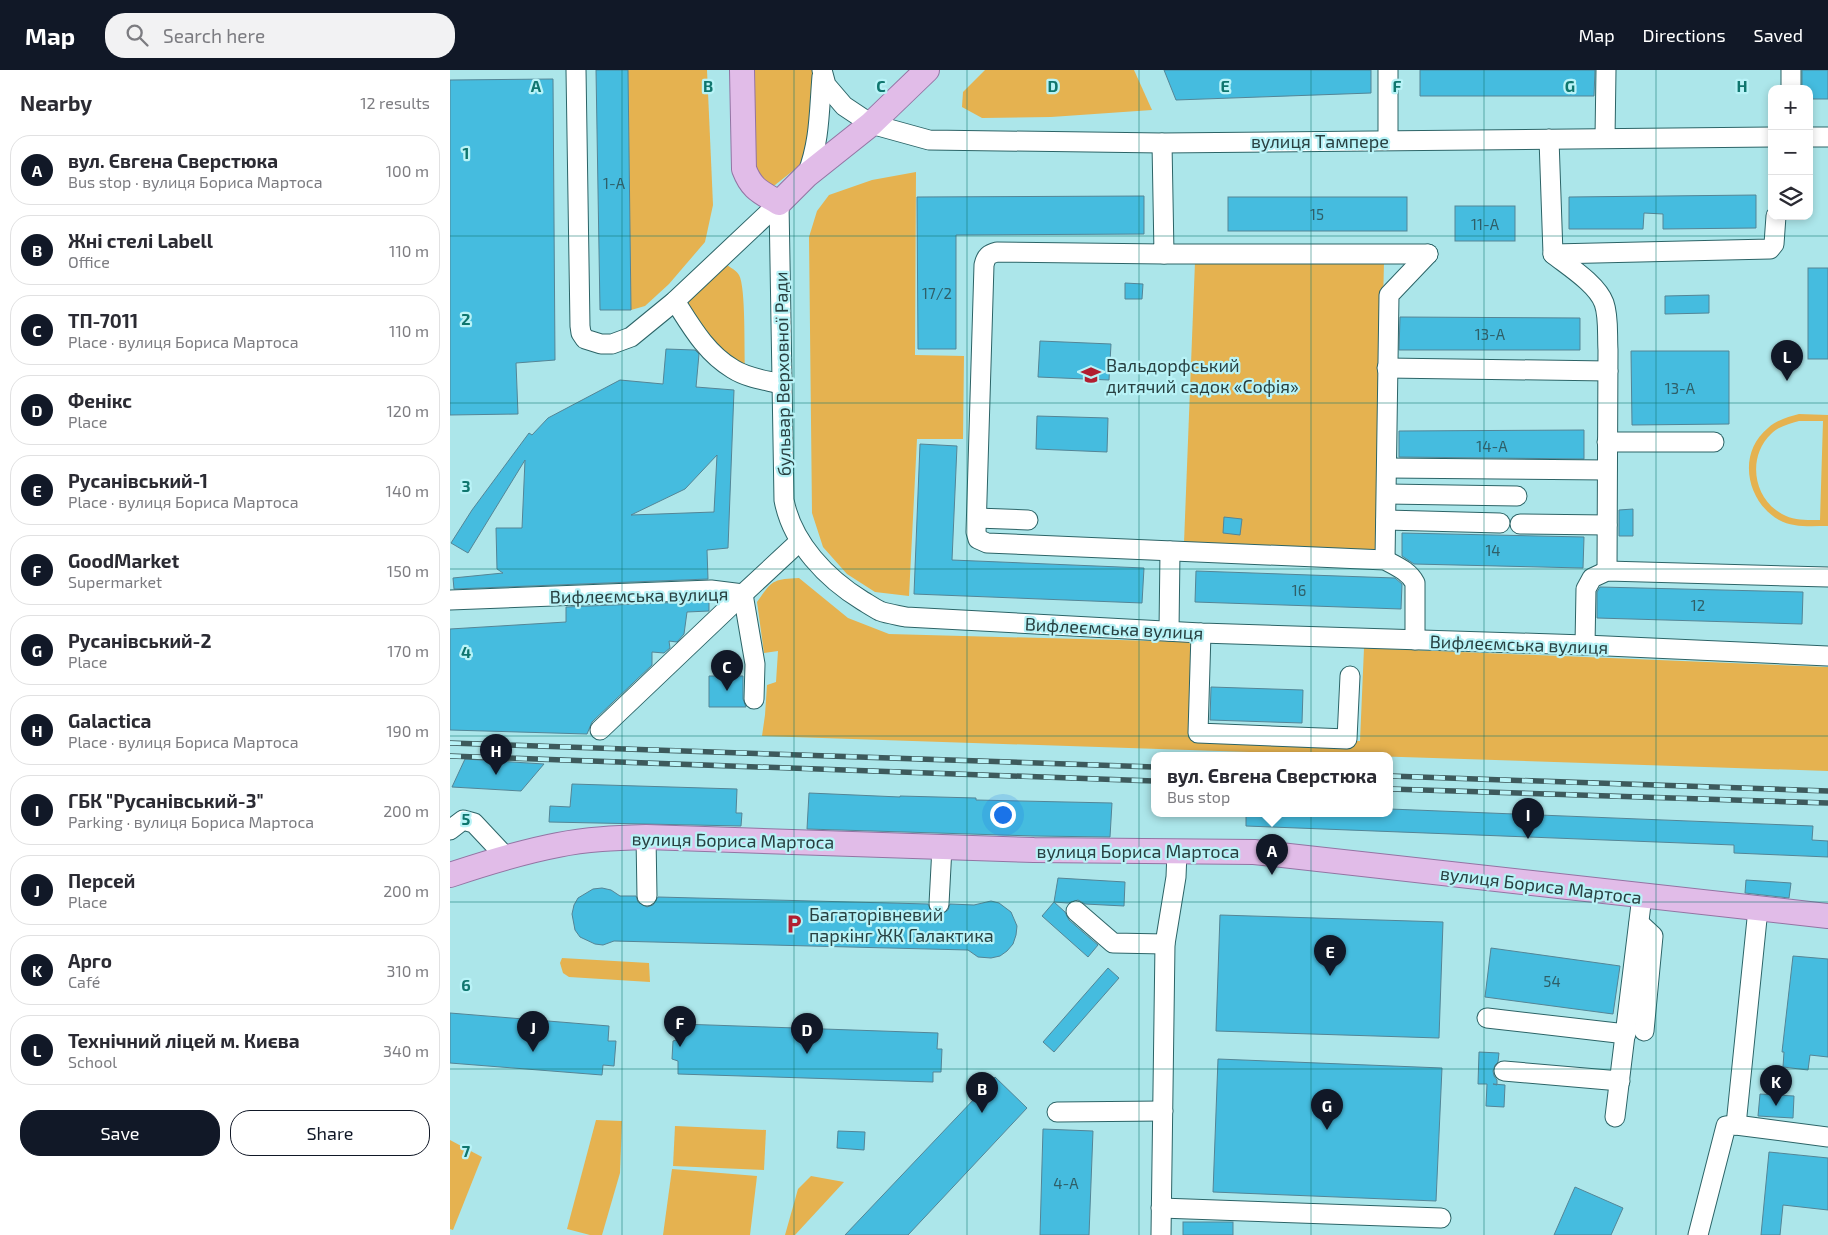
<!DOCTYPE html>
<html lang="en">
<head>
<meta charset="utf-8">
<style>
	body { margin:0; font-family:"Exo 2",sans-serif; background:#f2f2f3; color:#2b2b33 }
	.controls { position:absolute; right:15px; top:15px; display:grid; overflow:hidden; border-radius:10px; box-shadow:0 2px 8px #0003 }
	.controls button { width:45px; height:45px; display:grid; place-items:center; padding:0; border:0; border-bottom:1px solid #e1e1e2; background:#fff; color:#2b2b33; font:25px sans-serif }
	.you { position:absolute; left:552px; top:744px; width:18px; height:18px; margin:-12px; border:4px solid #fff; border-radius:50%; background:#1a73e8; box-shadow:0 0 0 8px #1a73e833 }
	.badge { display:grid; place-items:center; width:32px; height:32px; border-radius:50%; background:#111827; color:#fff; font-size:16px; font-weight:700 }
	.pin { position:absolute; translate:-50% -41px; filter:drop-shadow(0 1px 2px #0008) }
	.pin::after { content:''; position:absolute; top:26px; width:18px; height:15px; background:inherit; clip-path:polygon(0 0,100% 0,50% 100%) }
	.popup { position:absolute; left:701px; top:682px; width:242px; height:65px; box-sizing:border-box; display:grid; place-content:center; border-radius:10px; background:#fff; filter:drop-shadow(0 1px 4px #0005); font-size:16px; white-space:nowrap; color:#7c7c81 }
	.popup b { font-size:19px; color:#2b2b33 }
	.popup::after { content:''; position:absolute; left:50%; top:100%; margin-left:-10px; border:10px solid transparent; border-top-color:#fff }
	.list { margin:0; padding:0; list-style:none }
	h2 { display:flex; justify-content:space-between; align-items:center; height:65px; margin:0; padding:0 20px; font-size:21px }
	h2 small { font-size:16px; font-weight:400; color:#7c7c81 }
	.list li { display:grid; grid-template-columns:32px 1fr auto; gap:15px; align-items:center; box-sizing:border-box; height:70px; margin:0 10px 10px; padding:0 10px; border:1px solid #e1e1e2; border-radius:20px }
	.list b { display:block; font-size:19px; white-space:nowrap }
	.list p { margin:0; font-size:16px; white-space:nowrap; color:#7c7c81 }
	.list em { font-size:16px; font-style:normal; color:#7c7c81 }
	.actions { display:flex; gap:10px; padding:15px 20px }
	.actions a { flex:1; padding:11px 0; border:1px solid #111827; border-radius:20px; text-align:center; font-size:18px; color:#111827 }
	.actions .main { background:#111827; color:#fff }
	.icon { flex:none; width:28px; height:28px; fill:none; stroke:currentColor; stroke-width:2; stroke-linecap:round; stroke-linejoin:round }
	.map { position:relative; flex:none; width:1378px; height:1165px; overflow:hidden }
	header { display:flex; align-items:center; gap:30px; box-sizing:border-box; height:70px; padding:0 25px; background:#111827; color:#fff }
	header strong { font-size:24px }
	nav { display:flex; gap:28px; margin-inline-start:auto; font-size:18px }
	.search { width:350px; height:45px; background:#f2f2f3; display:flex; align-items:center; gap:12px; box-sizing:border-box; padding:0 18px; border-radius:20px; color:#7c7c81; font-size:19px }
	main { display:flex }
	aside { flex:1; background:#fff }
	.map>svg:first-child { display:block }
	.green { fill:#e5b250; fill-rule:evenodd }
	.building { fill:#45bcdf; stroke:#548596; fill-rule:evenodd }
	.lines { fill:none; stroke-linecap:round; stroke-linejoin:round }
	.minor-casing { stroke:#2c6467; stroke-width:21 }
	.major-casing { stroke:#9374a3; stroke-width:26 }
	.minor { stroke:#fff; stroke-width:19 }
	.major { stroke:#e1bce8; stroke-width:24 }
	.rail-casing { stroke:#3d5a5c; stroke-width:5.5 }
	.rail { stroke:#b9f3f7; stroke-width:4; stroke-dasharray:11; stroke-linecap:butt }
	.grid { fill:none; stroke:#0f766e; stroke-width:1; stroke-opacity:0.55 }
	.labels { text-anchor:middle; dominant-baseline:central; stroke-width:4.5; stroke-linejoin:round; paint-order:stroke }
	.number-label { font-size:15px; fill:#2f5f68 }
	.street-label { font-size:18px; fill:#284041; stroke:#b9f3f7 }
	.poi-label { font-size:18px; fill:#284041; stroke:#b9f3f7; text-anchor:start }
	.grid-label { font-size:16px; text-anchor:middle; font-weight:bold; fill:#0f766e; stroke:#b9f3f7; stroke-width:4.5; stroke-linejoin:round; paint-order:stroke }
</style>
</head>
<body>
<header>
<strong>Map</strong>
<div class="search"><svg class="icon" aria-label="search" viewBox="0 0 24 24"><circle cx="10" cy="10" r="6"/><path d="M15 15l6 6"/></svg>Search here</div>
<nav><a>Map</a><a>Directions</a><a>Saved</a></nav>
</header>
<main>
<aside>
<h2>Nearby<small>12 results</small></h2>
<ul class="list">
<li><span class="badge">A</span><div><b>вул. Євгена Сверстюка</b><p>Bus stop · вулиця Бориса Мартоса</p></div><em>100 m</em></li>
<li><span class="badge">B</span><div><b>Жні стелі Labell</b><p>Office</p></div><em>110 m</em></li>
<li><span class="badge">C</span><div><b>ТП-7011</b><p>Place · вулиця Бориса Мартоса</p></div><em>110 m</em></li>
<li><span class="badge">D</span><div><b>Фенікс</b><p>Place</p></div><em>120 m</em></li>
<li><span class="badge">E</span><div><b>Русанівський-1</b><p>Place · вулиця Бориса Мартоса</p></div><em>140 m</em></li>
<li><span class="badge">F</span><div><b>GoodMarket</b><p>Supermarket</p></div><em>150 m</em></li>
<li><span class="badge">G</span><div><b>Русанівський-2</b><p>Place</p></div><em>170 m</em></li>
<li><span class="badge">H</span><div><b>Galactica</b><p>Place · вулиця Бориса Мартоса</p></div><em>190 m</em></li>
<li><span class="badge">I</span><div><b>ГБК &quot;Русанівський-3&quot;</b><p>Parking · вулиця Бориса Мартоса</p></div><em>200 m</em></li>
<li><span class="badge">J</span><div><b>Персей</b><p>Place</p></div><em>200 m</em></li>
<li><span class="badge">K</span><div><b>Арго</b><p>Café</p></div><em>310 m</em></li>
<li><span class="badge">L</span><div><b>Технічний ліцей м. Києва</b><p>School</p></div><em>340 m</em></li>
</ul>
<div class="actions"><a class="main">Save</a><a>Share</a></div>
</aside>
<div class="map">
<svg width="1378" height="1165" viewBox="0 0 1378 1165">
	<rect width="100%" height="100%" fill="#ace6ea"/>
	<g class="green">
		<path d="M178 0H257L263 135 255 172 219 214 195 236 181 240Z"/>
		<path d="M302 0H364L358 82 349 96 325 115 319 116 306 108Z"/>
		<path d="M535 0H684L702 40 601 47 532 48 512 37 513 22Z"/>
		<path d="M466 102 465 285 514 286 513 369H467L459 526 425 522 397 504 373 477 362 443 359 167 367 141 379 125 422 110Z"/>
		<path d="M745 192H934L927 486 734 473Z"/>
		<path d="M277 195C281 198 286 200 289 205 296 217 294 282 295 299L258 273 230 232Z"/>
		<path d="M1349 344 1378 345V456C1362 456 1343 458 1329 450 1296 431 1287 383 1318 358 1327 350 1338 347 1349 344ZM1349 351H1373L1370 450C1357 450 1344 451 1332 444 1303 428 1297 387 1321 364 1329 356 1339 354 1349 351Z"/>
		<path d="M349 508 398 548 439 564 744 572 743 665 910 671 914 578 1378 597V701L312 666 315 645 317 615 326 612 328 581 314 583 307 532C322 511 322 509 349 508Z"/>
		<path d="M112 888 199 893 200 912 119 907 113 903 110 893Z"/>
		<path d="M146 1050 172 1051 170 1103 152 1165H140L117 1159Z"/>
		<path d="M225 1056 316 1060 314 1100 223 1096Z"/>
		<path d="M0 1070 32 1087 3 1160 0 1159Z"/>
		<path d="M222 1099 307 1106 300 1165H213Z"/>
		<path d="M361 1106 394 1112 345 1165H335L348 1119Z"/>
	</g>
	<g class="building">
		<path d="M146 0H178L181 240H150Z"/>
		<path d="M714 0H921V23L726 30Z"/>
		<path d="M970 0H1145L1144 26H970Z"/>
		<path d="M1352 0H1378V29H1359V19H1352Z"/>
		<path d="M103 9 105 290 66 293 68 344 0 345V10Z"/>
		<path d="M1306 125V158L1213 159V144L1194 143 1193 159H1119V127Z"/>
		<path d="M694 126V164L506 165V279H468L467 127Z"/>
		<rect x="778" y="127" width="179" height="34"/>
		<rect x="1005" y="136" width="60" height="35"/>
		<rect x="1358" y="198" width="20" height="91"/>
		<path d="M675 213 693 214 692 229H675Z"/>
		<path d="M1259 225V243L1215 244V226Z"/>
		<path d="M950 247 1130 248V280H949Z"/>
		<path d="M590 271 661 274 659 310 588 307Z"/>
		<path d="M216 279 245 280 249 284 246 317 284 320 278 478 257 480 258 509 4 519 3 508 53 503 47 499 46 458H72L75 390 18 483 1 473 22 440 79 363 82 365 98 348 170 310 213 314ZM267 385 264 442 181 445 235 419Z"/>
		<path d="M1181 281H1279V354L1182 355Z"/>
		<path d="M587 346 658 348 657 382 586 379Z"/>
		<path d="M1134 360V389L949 387V361Z"/>
		<path d="M470 374 507 376 502 490 694 498 692 533 464 524Z"/>
		<path d="M1183 439V466H1169V440Z"/>
		<path d="M774 447 792 449 790 465 773 463Z"/>
		<path d="M952 463 1134 467 1133 498 964 494 952 486Z"/>
		<path d="M746 501 945 508 952 514 951 539 745 532Z"/>
		<path d="M1150 517 1353 522 1352 554 1147 548V522Z"/>
		<path d="M259 531V541L237 542 234 564 227 572 219 571 220 578 214 583 202 582V595L142 652 137 664 0 660V559L116 552V537Z"/>
		<path d="M259 606H293V629L296 637H259Z"/>
		<path d="M761 617 853 620 852 653 760 650Z"/>
		<path d="M15 689 94 694 71 721 2 717Z"/>
		<path d="M122 714 287 719 286 743H292L291 756 99 752 100 736 120 737Z"/>
		<path d="M359 723 450 727V726L526 728V730L662 733 660 767 584 766 357 759Z"/>
		<path d="M940 739 1363 756 1362 770 1378 771V787L1284 783V775L796 756V744H940Z"/>
		<path d="M608 808 675 812 674 836 635 834 628 830 618 833 604 832Z"/>
		<path d="M1296 810 1341 813 1339 828 1295 823Z"/>
		<path d="M152 818 161 820 170 826H186L188 832 197 837 203 835 208 827 478 834 482 843 489 845 498 840 500 834 524 835 541 831 549 833 561 842 567 856 566 865 563 874 557 881 550 886 541 888 528 887 518 880 164 871 153 875 145 874 130 867 125 860 122 844 124 835 128 828 143 819Z"/>
		<path d="M604 832 615 842 619 850 648 875 638 887 592 846Z"/>
		<path d="M770 845 993 852 989 968 766 961Z"/>
		<path d="M1041 878 1170 896 1163 944 1035 927Z"/>
		<path d="M1343 886 1378 889V987L1360 985 1358 1000 1333 997 1334 982H1332Z"/>
		<path d="M658 898 669 908 604 982 593 972Z"/>
		<path d="M0 943 159 956 158 971H166L164 996 153 995 152 1005 0 993Z"/>
		<path d="M231 954 488 963 487 979H492L491 1002H483V1012L228 1004V991L222 989 223 971 230 969Z"/>
		<path d="M1029 982 1049 983 1048 992 1045 995 1043 1001 1044 1006 1047 1010V1015L1043 1014 1055 1015 1054 1037 1036 1036 1037 1014H1028Z"/>
		<path d="M768 989 992 998 986 1131 763 1122Z"/>
		<path d="M545 1007 577 1038 458 1165H395Z"/>
		<path d="M1310 1024 1344 1026 1343 1048 1308 1046Z"/>
		<path d="M593 1059 643 1061 639 1165H590Z"/>
		<path d="M388 1061 415 1062 414 1080 387 1078Z"/>
		<path d="M1319 1082 1378 1088V1140L1333 1135 1330 1165H1311Z"/>
		<path d="M1125 1117 1173 1138 1161 1165H1104Z"/>
		<rect x="733" y="1152" width="50" height="13"/>
	</g>
	<g class="lines">
		<defs>
			<g id="minor">
				<path d="M126 0 130 256 131 263 135 269 151 274H162L181 267 225 231 329 133"/>
				<path d="M372 0 376 15 394 36 421 54 479 70 712 73 1322 67"/>
				<path d="M938 0V70"/>
				<path d="M1341 0V19"/>
				<path d="M1359 67H1378"/>
				<path d="M1155 68 1156 0"/>
				<path d="M1099 69 1103 184C1118 196 1147 214 1154 233 1159 247 1157 265 1158 280L1157 501"/>
				<path d="M712 73 714 184 547 182C539 184 536 186 534 195L526 462 528 469 537 473 935 490C946 496 959 501 965 513V570"/>
				<path d="M357 105C370 71 369 42 372 6"/>
				<path d="M329 133 334 430C342 473 377 509 413 531 418 534 424 538 430 541 438 544 447 545 456 547L751 563 1135 575 1378 586"/>
				<path d="M714 184H978"/>
				<path d="M1103 184 1320 179 1324 174 1326 146"/>
				<path d="M225 231C241 256 256 283 283 299 297 308 315 310 331 314"/>
				<path d="M937 298 1158 301"/>
				<path d="M1157 372H1264"/>
				<path d="M937 398 1157 400"/>
				<path d="M937 424 1067 426"/>
				<path d="M527 448 578 450"/>
				<path d="M936 450 1050 453"/>
				<path d="M1070 454 1157 455"/>
				<path d="M935 490 939 225 978 184"/>
				<path d="M293 524 305 594 304 629"/>
				<path d="M0 530 261 520 293 524 350 471"/>
				<path d="M719 561 720 481"/>
				<path d="M751 563 748 663 897 669 900 606"/>
				<path d="M1135 575 1136 519 1142 508 1157 501 1378 507"/>
				<path d="M150 660 293 524"/>
				<path d="M0 760 13 750 24 753 56 787"/>
				<path d="M196 767 197 826"/>
				<path d="M489 834 492 777"/>
				<path d="M626 841 663 873 715 874"/>
				<path d="M1189 853 1203 866 1194 961"/>
				<path d="M1037 948 1176 964"/>
				<path d="M1054 1001 1170 1011"/>
				<path d="M607 1042 713 1041"/>
				<path d="M1165 1047 1192 826"/>
				<path d="M1286 1055 1308 839"/>
				<path d="M711 1138 991 1148"/>
				<path d="M711 1165 715 874 726 807 727 782"/>
				<path d="M1248 1165 1276 1056 1286 1055 1378 1067"/>
			</g>
			<g id="major">
				<path d="M292 0 294 99C302 120 311 122 329 133L357 105 421 54 477 0"/>
				<path d="M0 805C36 793 71 782 108 775 137 769 166 768 196 767L584 780 804 782 1378 846"/>
			</g>
		</defs>
		<use href="#minor" class="minor-casing"/>
		<use href="#major" class="major-casing"/>
		<use href="#minor" class="minor"/>
		<use href="#major" class="major"/>
		<defs>
			<g id="rail">
				<path d="M0 673 704 697"/>
				<path d="M0 686 704 711"/>
				<path d="M940 706 1378 721"/>
				<path d="M940 719 1378 733"/>
			</g>
		</defs>
		<use href="#rail" class="rail-casing"/>
		<use href="#rail" class="rail"/>
	</g>
	<path class="grid" d="M172 0V1165M344 0V1165M517 0V1165M689 0V1165M861 0V1165M1034 0V1165M1206 0V1165M0 166H1378M0 333H1378M0 499H1378M0 666H1378M0 832H1378M0 999H1378"/>
	<defs>
		<symbol id="school-bare" viewBox="-9 -9 18 18"><path d="M0-5L7-2L0 1L-7-2ZM-4 1L0 2.5L4 1V4Q0 6-4 4Z" fill="#b11e30" stroke="#b9f3f7" stroke-width="2.5" paint-order="stroke"/></symbol>
		<symbol id="parking-bare" viewBox="-9 -9 18 18"><path d="M-3.5-5.5H1a3.5 3.5 0 0 1 0 7H-1V5.5H-3.5ZM-1-3.4V-.6H.8a1.4 1.4 0 0 0 0-2.8Z" fill="#b11e30" stroke="#b9f3f7" stroke-width="2.5" paint-order="stroke"/></symbol>
	</defs>
	<g fill-rule="evenodd">
		<use href="#school-bare" x="627" y="291" width="28" height="28"/>
		<use href="#parking-bare" x="330" y="840" width="28" height="28"/>
	</g>
	<g class="labels">
		<g class="number-label">
			<text x="164" y="113">1-А</text>
			<text x="867" y="144">15</text>
			<text x="1035" y="154">11-А</text>
			<text x="487" y="223">17/2</text>
			<text x="1040" y="264">13-А</text>
			<text x="1230" y="318">13-А</text>
			<text x="1042" y="376">14-А</text>
			<text x="1043" y="480">14</text>
			<text x="849" y="520">16</text>
			<text x="1248" y="535">12</text>
			<text x="1102" y="911">54</text>
			<text x="616" y="1113">4-А</text>
		</g>
		<g class="street-label">
			<text x="870" y="71">вулиця Тампере</text>
			<text transform="translate(332 304) rotate(-91)">бульвар Верховної Ради</text>
			<text transform="translate(189 525) rotate(-1)">Вифлеємська вулиця</text>
			<text transform="translate(664 558) rotate(3)">Вифлеємська вулиця</text>
			<text transform="translate(1069 574) rotate(2)">Вифлеємська вулиця</text>
			<text transform="translate(283 770) rotate(1)">вулиця Бориса Мартоса</text>
			<text x="688" y="781">вулиця Бориса Мартоса</text>
			<text transform="translate(1091 815) rotate(7)">вулиця Бориса Мартоса</text>
		</g>
		<g class="poi-label">
			<text x="656" y="295">Вальдорфський<tspan x="656" dy="21">дитячий садок «Софія»</tspan></text>
			<text x="359" y="844">Багаторівневий<tspan x="359" dy="21">паркінг ЖК Галактика</tspan></text>
		</g>
	</g>
	<g class="grid-label">
		<text x="86" y="22">A</text>
		<text x="258" y="22">B</text>
		<text x="431" y="22">C</text>
		<text x="603" y="22">D</text>
		<text x="775" y="22">E</text>
		<text x="947" y="22">F</text>
		<text x="1120" y="22">G</text>
		<text x="1292" y="22">H</text>
		<text x="16" y="89">1</text>
		<text x="16" y="255">2</text>
		<text x="16" y="422">3</text>
		<text x="16" y="588">4</text>
		<text x="16" y="755">5</text>
		<text x="16" y="921">6</text>
		<text x="16" y="1087">7</text>
	</g>
</svg>
<div class="controls">
<button>+</button>
<button>−</button>
<button><svg class="icon" aria-label="layers" viewBox="0 0 24 24"><path d="M12 4l9 5-9 5-9-5zM3 14l9 5 9-5"/></svg></button>
</div>
<div class="you"></div>
<div class="pin badge" style="left:822px;top:805px">A</div>
<div class="popup"><b>вул. Євгена Сверстюка</b>Bus stop</div>
<div class="pin badge" style="left:532px;top:1043px">B</div>
<div class="pin badge" style="left:277px;top:621px">C</div>
<div class="pin badge" style="left:357px;top:984px">D</div>
<div class="pin badge" style="left:880px;top:906px">E</div>
<div class="pin badge" style="left:230px;top:977px">F</div>
<div class="pin badge" style="left:877px;top:1060px">G</div>
<div class="pin badge" style="left:46px;top:705px">H</div>
<div class="pin badge" style="left:1078px;top:769px">I</div>
<div class="pin badge" style="left:83px;top:982px">J</div>
<div class="pin badge" style="left:1326px;top:1036px">K</div>
<div class="pin badge" style="left:1337px;top:311px">L</div>
</div>
</main>
</body>
</html>
